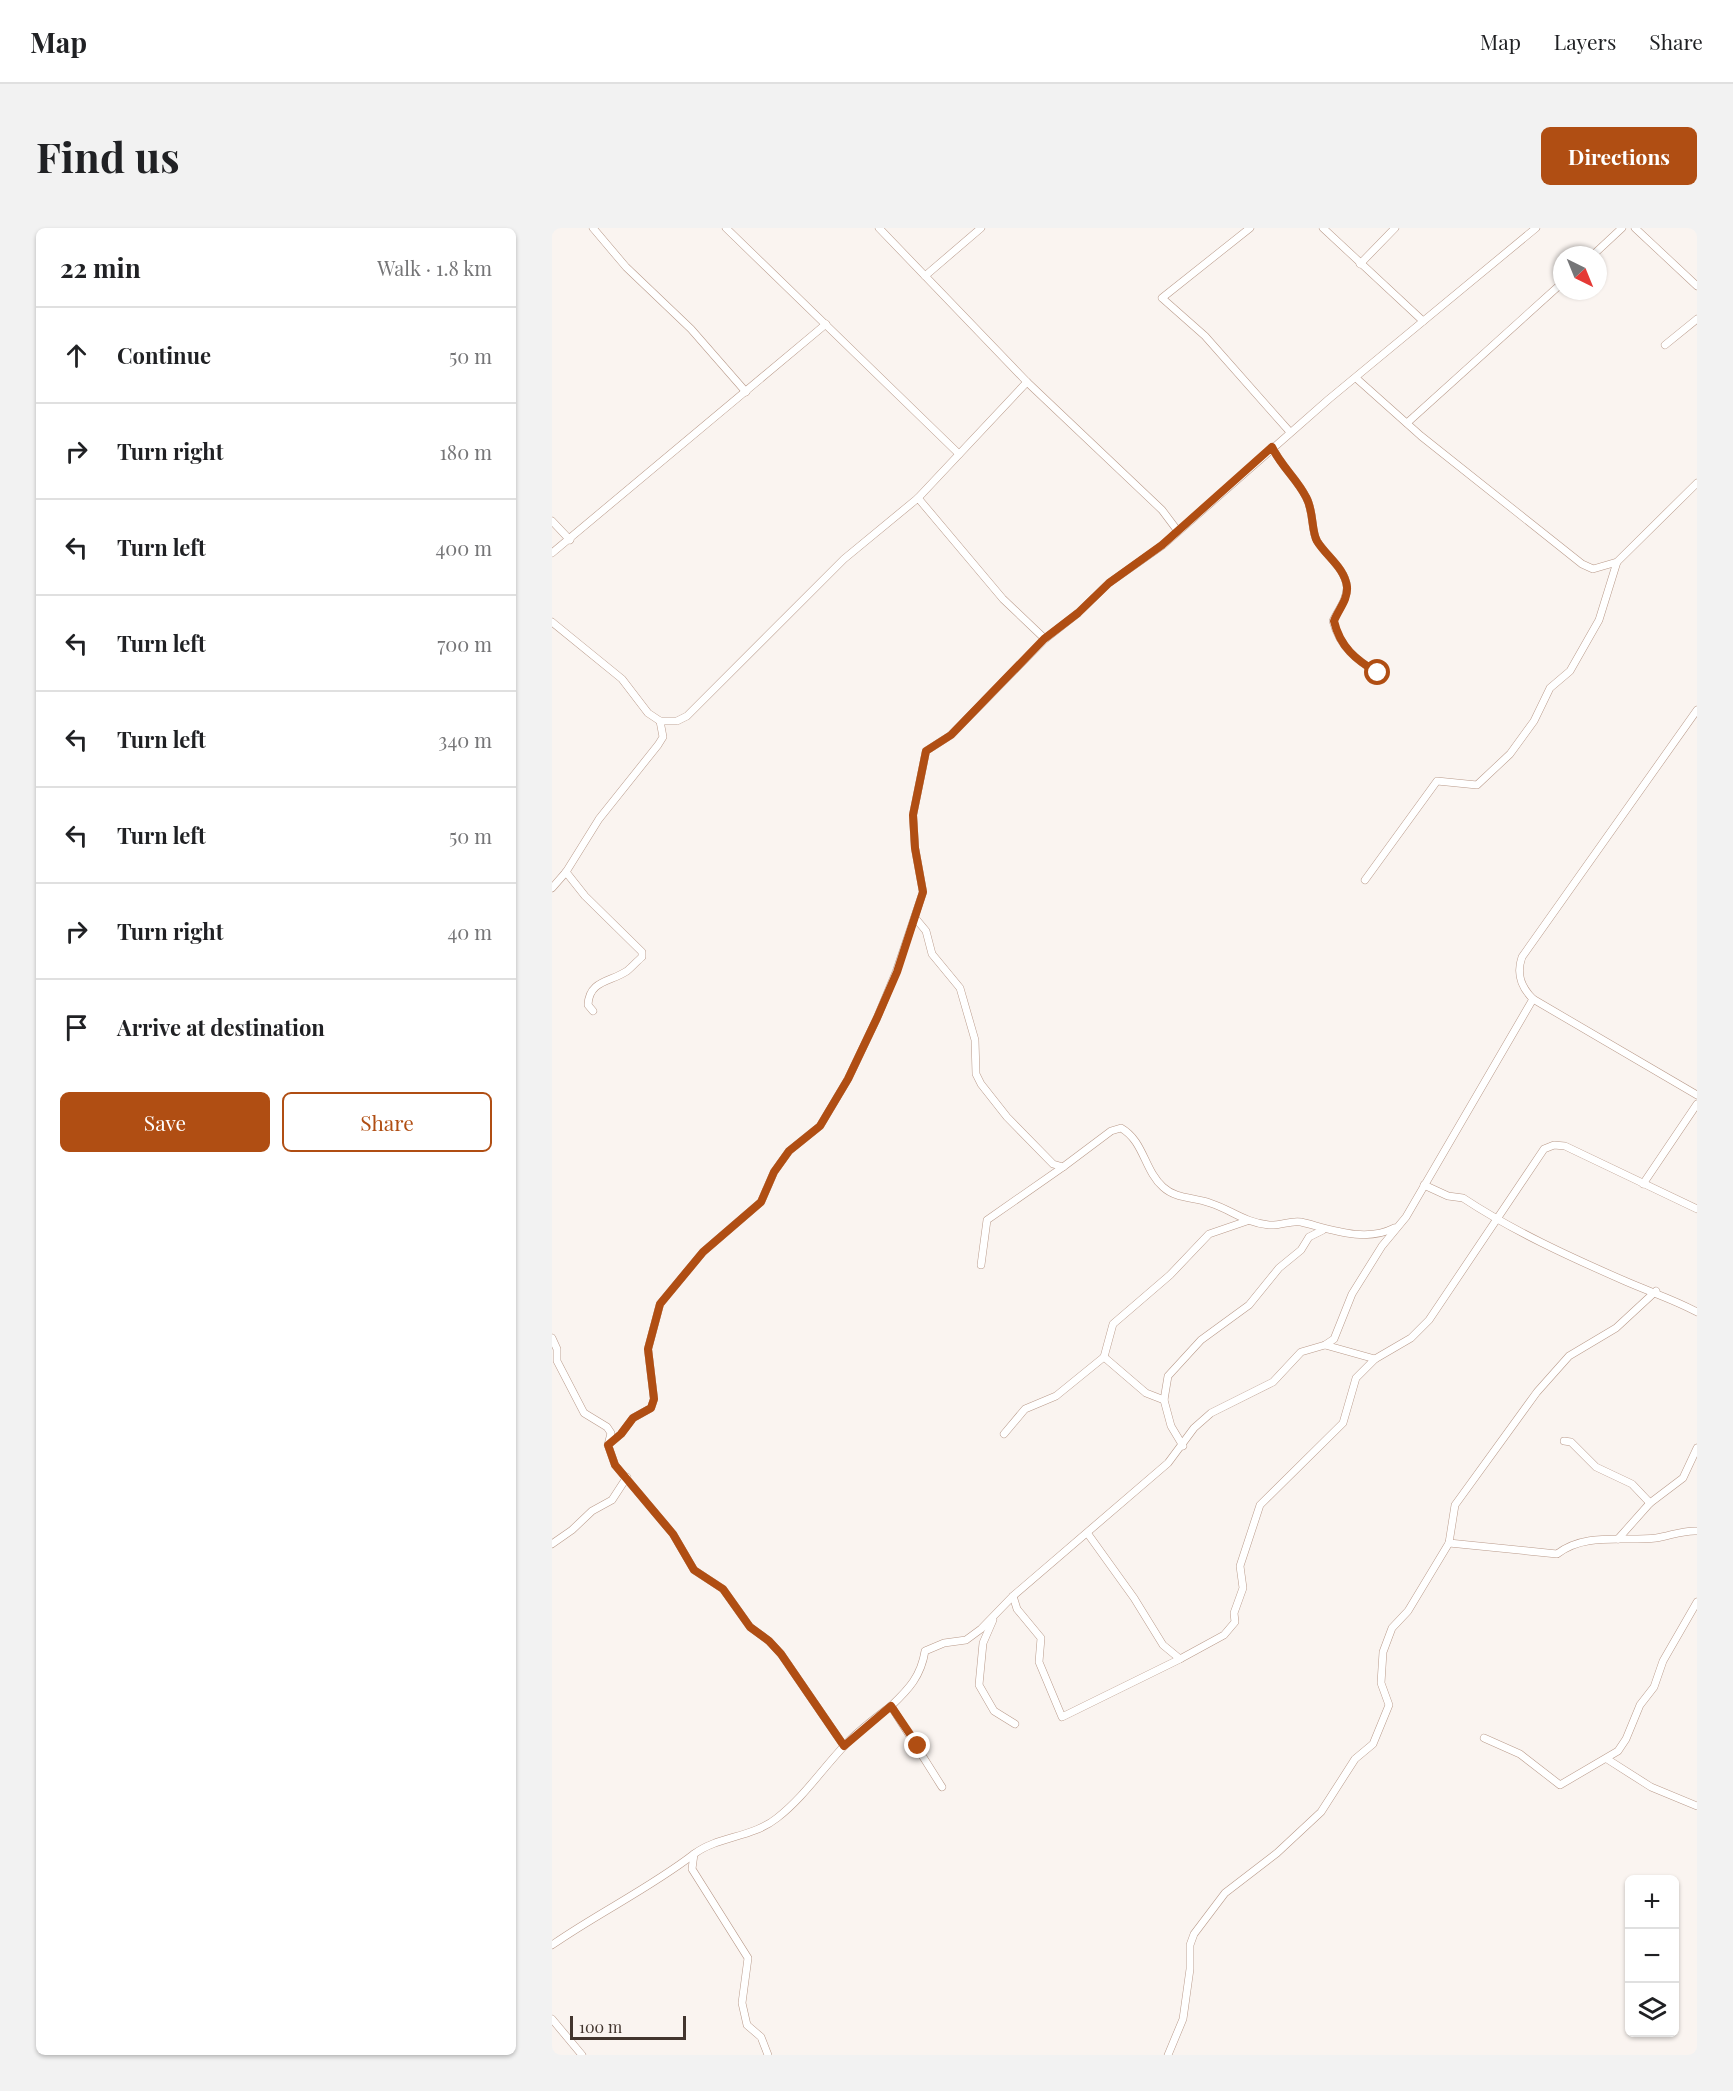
<!DOCTYPE html>
<html lang="en">
<head>
<meta charset="utf-8">
<style>
	body { margin:0; font-family:"Playfair Display",serif; background:#f2f2f2; color:#202124 }
	.controls { position:absolute; right:18px; bottom:18px; display:grid; overflow:hidden; border-radius:9px; box-shadow:0 2px 4px #0004 }
	.controls button { width:54px; height:54px; display:grid; place-items:center; padding:0; border:0; border-bottom:2px solid #e0e0e0; background:#fff; color:#202124; font:30px sans-serif }
	.compass { position:absolute; left:1001px; top:18px; width:54px; height:54px; border-radius:50%; background:#fff; box-shadow:0 2px 4px #0004; rotate:137deg }
	.scale { position:absolute; left:18px; bottom:15px; width:116px; box-sizing:border-box; padding-left:6px; border:3px solid #42352e; border-top:0; font-size:16px; line-height:21px; white-space:nowrap; color:#42352e; -webkit-text-stroke:4px #faf4f0; paint-order:stroke }
	.stop { position:absolute; width:18px; height:18px; margin:-14px; border:4px solid #b04e13; border-radius:50%; background:#fff }
	.stop.end { background:#b04e13; border-color:#fff; box-shadow:0 2px 6px #0008 }
	.list { margin:0; padding:0; list-style:none }
	h2 { display:flex; justify-content:space-between; align-items:center; height:78px; margin:0; padding:0 24px; font-size:26px }
	h2 small { font-size:20px; font-weight:400; color:#757577 }
	.list li { display:grid; grid-template-columns:39px 1fr auto; gap:18px; align-items:center; box-sizing:border-box; height:96px; padding:0 24px; border-top:2px solid #e0e0e0 }
	.list b { display:block; font-size:22px; white-space:nowrap }
	.list em { font-size:20px; font-style:normal; color:#757577 }
	.actions { display:flex; gap:12px; padding:18px 24px }
	.actions a { flex:1; padding:14px 0; border:2px solid #b04e13; border-radius:9px; text-align:center; font-size:21px; color:#b04e13 }
	.actions .main { background:#b04e13; color:#fff }
	.icon { flex:none; width:33px; height:33px; fill:none; stroke:currentColor; stroke-width:2; stroke-linecap:round; stroke-linejoin:round }
	.map { position:relative; flex:none; width:1145px; height:1827px; overflow:hidden; border-radius:9px }
	header { display:flex; align-items:center; gap:36px; box-sizing:border-box; height:84px; padding:0 30px; background:#fff; border-bottom:2px solid #e0e0e0 }
	header strong { font-size:28px }
	nav { display:flex; gap:33px; margin-inline-start:auto; font-size:21px }
	.intro { display:flex; align-items:center; justify-content:space-between; box-sizing:border-box; height:144px; padding:0 36px }
	h1 { margin:0; font-size:42px }
	.button { padding:15px 27px; border-radius:9px; background:#b04e13; color:#fff; font-size:21px; font-weight:700 }
	main { display:flex; gap:36px; padding:0 36px }
	aside { flex:1; background:#fff; border-radius:9px; box-shadow:0 2px 4px #0004 }
	.map>svg:first-child { display:block }
	.lines { fill:none; stroke-linecap:round; stroke-linejoin:round }
	.street-casing { stroke:#b99a8a; stroke-width:8 }
	.street { stroke:#fff; stroke-width:7 }
	.route { stroke:#b04e13; stroke-width:8 }
</style>
</head>
<body>
<header>
<strong>Map</strong>
<nav><a>Map</a><a>Layers</a><a>Share</a></nav>
</header>
<div class="intro"><h1>Find us</h1><a class="button">Directions</a></div>
<main>
<aside>
<h2>22 min<small>Walk · 1.8 km</small></h2>
<ul class="list">
<li><svg class="icon" aria-label="ahead" viewBox="0 0 24 24"><path d="M12 20V5M6 11l6-6 6 6"/></svg><div><b>Continue</b></div><em>50 m</em></li>
<li><svg class="icon" aria-label="right" viewBox="0 0 24 24"><path d="M7 20v-9h11M14 6l5 5-5 5"/></svg><div><b>Turn right</b></div><em>180 m</em></li>
<li><svg class="icon" aria-label="left" viewBox="0 0 24 24"><path d="M17 20v-9H6M10 6l-5 5 5 5"/></svg><div><b>Turn left</b></div><em>400 m</em></li>
<li><svg class="icon" aria-label="left" viewBox="0 0 24 24"><path d="M17 20v-9H6M10 6l-5 5 5 5"/></svg><div><b>Turn left</b></div><em>700 m</em></li>
<li><svg class="icon" aria-label="left" viewBox="0 0 24 24"><path d="M17 20v-9H6M10 6l-5 5 5 5"/></svg><div><b>Turn left</b></div><em>340 m</em></li>
<li><svg class="icon" aria-label="left" viewBox="0 0 24 24"><path d="M17 20v-9H6M10 6l-5 5 5 5"/></svg><div><b>Turn left</b></div><em>50 m</em></li>
<li><svg class="icon" aria-label="right" viewBox="0 0 24 24"><path d="M7 20v-9h11M14 6l5 5-5 5"/></svg><div><b>Turn right</b></div><em>40 m</em></li>
<li><svg class="icon" aria-label="arrive" viewBox="0 0 24 24"><path d="M6 21V4h12l-3 4 3 4H6"/></svg><div><b>Arrive at destination</b></div></li>
</ul>
<div class="actions"><a class="main">Save</a><a>Share</a></div>
</aside>
<div class="map">
<svg width="1145" height="1827" viewBox="0 0 1145 1827">
	<rect width="100%" height="100%" fill="#faf4f0"/>
	<g class="lines">
		<defs>
			<g id="street">
				<path d="M41 0 74 39 139 101 194 164"/>
				<path d="M174 0 407 226"/>
				<path d="M327 0 475 154 610 282 625 302"/>
				<path d="M698 0 610 70 653 108 738 204"/>
				<path d="M771 0 871 93"/>
				<path d="M1083 0 1145 58"/>
				<path d="M1041 27 1070 0"/>
				<path d="M808 36 843 0"/>
				<path d="M373 48 429 0"/>
				<path d="M1113 117 1145 91"/>
				<path d="M804 150 869 208 1030 336 1041 341 1065 334 1145 255"/>
				<path d="M855 195 1010 55"/>
				<path d="M720 219C729 238 745 251 754 269 762 283 759 303 765 313 774 328 793 340 795 359 795 372 786 382 781 393 788 419 804 432 826 445"/>
				<path d="M366 270 475 154"/>
				<path d="M0 293 18 312"/>
				<path d="M0 325 274 96"/>
				<path d="M0 394 70 451 96 485 108 493H125L135 488 292 331 366 270 451 371 493 411"/>
				<path d="M14 644 33 668 90 724V729C85 733 80 739 75 743 59 754 37 752 36 777L41 783"/>
				<path d="M813 652 885 553 925 557 958 526 982 493 998 460 1018 443 1047 392 1065 334"/>
				<path d="M0 660 14 644 47 591 106 517 111 509 108 493"/>
				<path d="M364 691 374 703 380 726 408 760 423 812 424 846 429 856 455 889 501 936 511 939 559 903 569 900C592 913 592 942 611 959 624 971 641 969 658 975 680 982 691 994 717 997 728 998 739 992 749 994 778 1001 813 1015 842 1000"/>
				<path d="M981 771 1145 867"/>
				<path d="M1091 956 1145 876"/>
				<path d="M872 957 896 968 911 970C961 1003 1018 1029 1073 1053 1098 1064 1121 1071 1145 1084"/>
				<path d="M429 1037 435 992 511 939"/>
				<path d="M0 1110 5 1121V1133L32 1185 55 1199 59 1205 56 1217 63 1237 121 1306 142 1342 171 1361 198 1399 217 1413 229 1426 292 1518"/>
				<path d="M773 1117 823 1131 859 1110 877 1092 992 921 1002 917 1013 918 1145 981"/>
				<path d="M552 1129 594 1165 612 1172"/>
				<path d="M452 1206 473 1181 504 1168 552 1129 561 1096 618 1047 657 1006 695 993"/>
				<path d="M1012 1213 1019 1214 1044 1239 1080 1256 1098 1275"/>
				<path d="M56 1217 69 1206 81 1190 99 1180 102 1171 96 1121 108 1076 151 1024 209 974 222 944 237 923 268 898 296 851 325 790 344 744 371 664 363 620 361 587 374 523 399 507 493 411 526 385 557 355 611 317 777 171 984 0"/>
				<path d="M631 1218 619 1198 612 1172 616 1148 649 1112 697 1077 727 1040 749 1022 757 1009 771 1002"/>
				<path d="M536 1306 582 1370 611 1417 628 1431 672 1407 683 1394 682 1385 691 1360 688 1338 708 1277 791 1195 804 1150 823 1131"/>
				<path d="M1066 1311 1098 1275 1131 1250 1145 1220"/>
				<path d="M897 1315 1005 1326C1033 1304 1071 1314 1104 1310 1118 1308 1131 1302 1145 1303"/>
				<path d="M0 1316 20 1302 40 1283 60 1272 75 1249"/>
				<path d="M461 1368 465 1381 489 1410 487 1434 510 1489 628 1431"/>
				<path d="M441 1392 431 1415 427 1457 442 1483 463 1496"/>
				<path d="M932 1510 968 1526 1008 1557 1066 1523 1074 1511 1088 1477 1102 1459 1111 1433 1145 1374"/>
				<path d="M1055 1531 1099 1559 1145 1578"/>
				<path d="M390 1559 339 1478C357 1461 369 1448 373 1423L392 1415 414 1412 429 1401 461 1368 616 1235 642 1200 659 1185 721 1154 749 1124 773 1117 782 1111 800 1066 830 1018 854 989 981 771C969 759 964 746 970 729L1145 482"/>
				<path d="M0 1717C46 1685 98 1660 142 1626"/>
				<path d="M0 1791 30 1827"/>
				<path d="M216 1827 209 1809 195 1797 190 1775 196 1730 140 1641 142 1626C166 1608 200 1610 225 1590 252 1569 270 1541 294 1516 307 1502 323 1490 339 1478"/>
				<path d="M616 1827 631 1791 638 1741V1717L642 1706 673 1665 725 1625 769 1584 803 1531 821 1516 837 1477 829 1455 831 1424 840 1400 856 1383 897 1315 903 1277 985 1164 1017 1128 1064 1100 1104 1063"/>
			</g>
		</defs>
		<use href="#street" class="street-casing"/>
		<use href="#street" class="street"/>
	</g>
	<g class="lines">
		<path class="route" d="M366 1518 339 1478 292 1518 229 1426 217 1413 198 1399 171 1361 142 1342 121 1306 63 1237 56 1217 69 1206 81 1190 99 1180 102 1171 96 1121 108 1076 151 1024 209 974 222 944 237 923 268 898 296 851 325 790 345 744 371 664 363 620 361 587 374 523 399 507 492 411 526 385 557 355 610 317 720 219C729 238 745 251 754 269 762 283 759 302 765 313 774 328 793 340 795 359 796 372 786 382 782 393 788 419 804 432 826 445"/>
	</g>
</svg>
<div class="controls">
<button>+</button>
<button>−</button>
<button><svg class="icon" aria-label="layers" viewBox="0 0 24 24"><path d="M12 4l9 5-9 5-9-5zM3 14l9 5 9-5"/></svg></button>
</div>
<svg class="compass" viewBox="-18 -18 36 36"><path d="M0-13l5 13h-10z" fill="#e53935"/><path d="M0 13l5-13h-10z" fill="#757577"/></svg>
<div class="scale">100 m</div>
<div class="stop" style="left:826px;top:445px"></div>
<div class="stop end" style="left:366px;top:1518px"></div>
</div>
</main>
</body>
</html>
